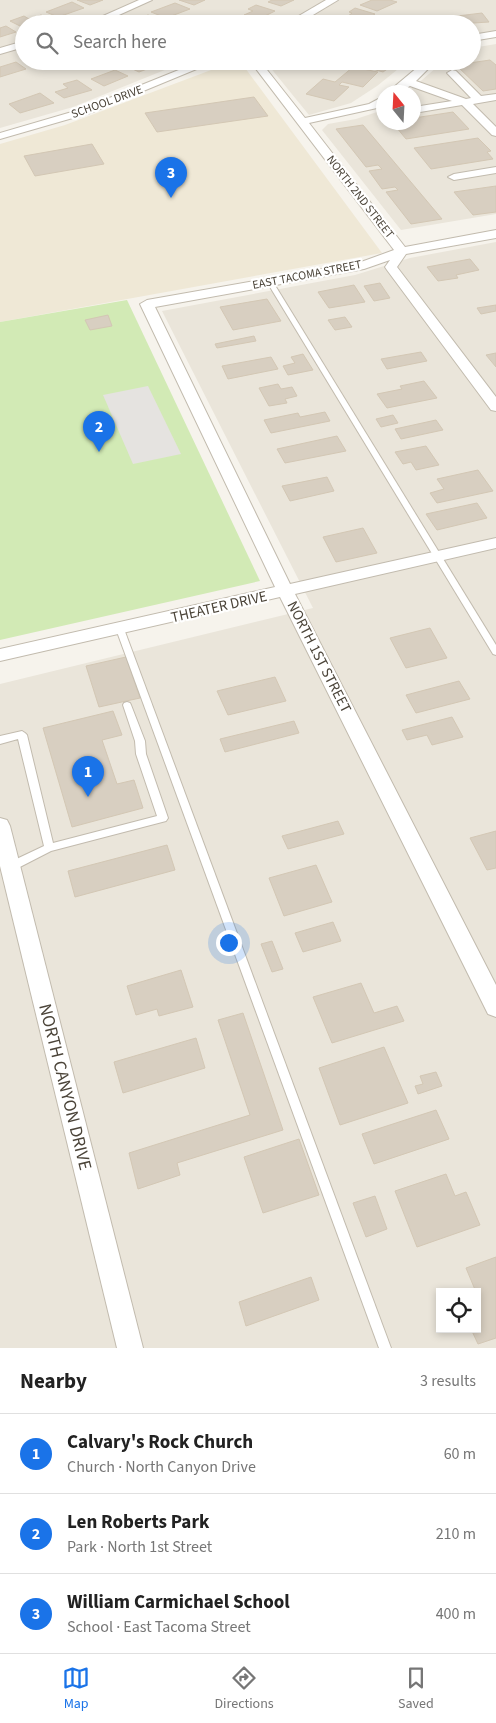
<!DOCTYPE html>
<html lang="en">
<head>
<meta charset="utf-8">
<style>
	body { margin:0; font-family:"Source Sans 3",sans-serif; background:#f2f2f2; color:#222 }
	.controls { position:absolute; right:15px; bottom:15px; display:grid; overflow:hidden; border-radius:0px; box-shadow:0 2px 8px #0003 }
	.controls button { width:45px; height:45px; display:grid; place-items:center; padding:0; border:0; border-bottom:1px solid #e0e0e0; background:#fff; color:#222; font:25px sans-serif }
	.compass { position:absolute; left:376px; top:85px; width:45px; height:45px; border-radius:50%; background:#fff; box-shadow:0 2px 8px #0003; rotate:342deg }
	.you { position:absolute; left:228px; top:942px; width:18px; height:18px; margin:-12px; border:4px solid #fff; border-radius:50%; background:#1a73e8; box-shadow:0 0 0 8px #1a73e833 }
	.badge { display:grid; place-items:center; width:32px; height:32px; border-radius:50%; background:#1a73e8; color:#fff; font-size:16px; font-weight:700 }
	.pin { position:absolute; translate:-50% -41px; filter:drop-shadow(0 1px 2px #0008) }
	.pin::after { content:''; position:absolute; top:26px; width:18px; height:15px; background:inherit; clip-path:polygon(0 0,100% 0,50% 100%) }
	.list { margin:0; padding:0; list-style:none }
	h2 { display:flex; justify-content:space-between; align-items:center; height:65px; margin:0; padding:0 20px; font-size:21px }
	h2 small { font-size:16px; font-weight:400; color:#767676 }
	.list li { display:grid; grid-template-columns:32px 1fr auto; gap:15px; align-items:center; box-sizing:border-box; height:80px; padding:0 20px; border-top:1px solid #e0e0e0 }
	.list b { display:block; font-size:19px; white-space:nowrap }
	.list p { margin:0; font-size:16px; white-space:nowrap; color:#767676 }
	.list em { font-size:16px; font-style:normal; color:#767676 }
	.icon { flex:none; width:28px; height:28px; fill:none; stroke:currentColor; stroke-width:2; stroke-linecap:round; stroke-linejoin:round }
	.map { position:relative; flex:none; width:496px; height:1348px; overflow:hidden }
	.search { position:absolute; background:#fff; box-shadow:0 2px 8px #0003; left:15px; right:15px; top:15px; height:55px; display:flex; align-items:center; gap:12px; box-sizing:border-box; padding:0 18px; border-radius:28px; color:#767676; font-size:19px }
	.sheet { height:305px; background:#fff }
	nav { display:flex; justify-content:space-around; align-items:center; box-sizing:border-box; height:70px; border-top:1px solid #e0e0e0; background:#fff; font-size:14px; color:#767676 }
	nav a { display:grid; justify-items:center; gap:2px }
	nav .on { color:#1a73e8 }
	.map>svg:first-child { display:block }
	.residential { fill:#eae5da; fill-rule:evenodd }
	.education { fill:#efe8d6 }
	.green { fill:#d2eab5 }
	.parking { fill:#e5e3e0 }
	.building { fill:#d8cfc1; stroke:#d3c7b4 }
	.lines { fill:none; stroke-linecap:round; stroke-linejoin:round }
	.service-casing { stroke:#c2bbae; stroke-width:2 }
	.minor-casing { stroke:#c2bbae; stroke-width:2 }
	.service { fill:#fff; fill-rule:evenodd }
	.minor { fill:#fff; fill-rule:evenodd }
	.labels { text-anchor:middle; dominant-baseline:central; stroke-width:4.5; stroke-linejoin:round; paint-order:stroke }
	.far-street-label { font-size:12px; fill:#4b4439; stroke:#fff }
	.street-label { font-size:15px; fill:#4b4439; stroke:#fff }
	.near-street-label { font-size:18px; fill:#4b4439; stroke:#fff }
</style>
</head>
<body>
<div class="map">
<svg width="496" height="1348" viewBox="0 0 496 1348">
	<rect width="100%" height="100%" fill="#f6f3ec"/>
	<g class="residential">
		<path d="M0 0H496V31L472 35V24H24V61H187L73 107 0 128Z"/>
		<path d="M496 44V214L401 230 322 130 328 124 356 119 383 110 384 122H414V92H408L444 61H472V48Z"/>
		<path d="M265 61H408L377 86 351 103 309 115Z"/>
		<path d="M496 242V1348H0V684L313 608 162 311 355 275 410 258ZM440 1292H477V1329H440Z"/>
	</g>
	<path class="education" d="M235 61H240L382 253 0 322V144L65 125Z"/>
	<path class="green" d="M127 300 260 581 0 640V322Z"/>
	<path class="parking" d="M148 386 181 454 133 464 103 395Z"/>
	<g class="building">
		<path d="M77 0H103L90 5Z"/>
		<path d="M179 0H205L194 5Z"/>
		<path d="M272 0H294L281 6 268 2Z"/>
		<path d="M372 0H390L397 2 377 11 360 5Z"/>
		<path d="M72 2 84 8 58 17 46 12Z"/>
		<path d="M175 3 190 9 166 18 151 12Z"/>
		<path d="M256 5 275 11 257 20 244 15 253 11 248 9Z"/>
		<path d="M355 8 375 14 361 24 343 20 352 13 349 12Z"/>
		<path d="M482 13 489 22 458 24 449 17Z"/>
		<path d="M41 15 51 19 38 24H24V28L10 21 24 16 29 19Z"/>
		<path d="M148 15 167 23 123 24Z"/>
		<path d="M231 18 250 24H219Z"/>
		<path d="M448 18 454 24H434L430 20Z"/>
		<path d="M6 26 16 32 0 37V28Z"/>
		<path d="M490 60 496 65V89L483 91 456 65Z"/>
		<path d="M26 61H61L33 66Z"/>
		<path d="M138 61H160L163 63 139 72 126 66Z"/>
		<path d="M364 61H399L383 72 358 65Z"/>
		<path d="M16 62 26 69 0 77V67Z"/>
		<path d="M353 67 378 72 363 87 342 82 339 85 349 87 334 101 306 94 323 79 335 82Z"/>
		<path d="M115 70 128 76 104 86 91 79Z"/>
		<path d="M77 80 92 90 64 98 55 92 68 88 63 84Z"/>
		<path d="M40 93 54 103 20 113 9 104Z"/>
		<path d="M254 97 268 116 157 132 145 113Z"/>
		<path d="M453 112 469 129 406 139 392 122H414V118Z"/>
		<path d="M363 125 442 219 411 224 386 192 398 190 395 187 382 189 369 171 382 169 378 165 366 167 336 129Z"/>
		<path d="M478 138 491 151 487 152 493 159 431 169 414 148Z"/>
		<path d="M92 144 104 164 35 176 24 156Z"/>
		<path d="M496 186V212L473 215 454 192Z"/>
		<path d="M470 259 479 270 456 275 458 278 438 281 427 267Z"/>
		<path d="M380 283 390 298 374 301 364 286Z"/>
		<path d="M354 285 365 302 329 308 318 292Z"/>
		<path d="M267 299 281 321 233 330 220 307Z"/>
		<path d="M496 305V311L481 314 477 308Z"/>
		<path d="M108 315 112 326 90 330 85 320Z"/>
		<path d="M345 317 352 327 335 330 328 320Z"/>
		<path d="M254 336 256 341 217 348 215 344Z"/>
		<path d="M421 352 427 361 387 369 381 359Z"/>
		<path d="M496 353V367L486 355Z"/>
		<path d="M303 354 313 370 288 375 283 366 295 363 291 357Z"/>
		<path d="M271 357 278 369 228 379 222 366Z"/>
		<path d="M424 381 437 398 387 408 377 394 402 389 400 386Z"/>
		<path d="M278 384 281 389 292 387 297 396 285 399 287 403 269 406 259 388Z"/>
		<path d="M325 412 330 421 271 433 264 420 298 413 300 417Z"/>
		<path d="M393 415 398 423 381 427 376 419Z"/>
		<path d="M436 420 443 430 401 439 395 429Z"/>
		<path d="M337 436 346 451 285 463 277 449Z"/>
		<path d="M426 446 439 465 416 470 411 462 403 464 395 452Z"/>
		<path d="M478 470 493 491 437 503 430 493 444 489 437 479Z"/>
		<path d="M327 477 334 491 290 501 282 486Z"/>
		<path d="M477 503 487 518 437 530 426 514Z"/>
		<path d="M363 528 377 553 336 562 323 537Z"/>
		<path d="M430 628 447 658 406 668 390 638Z"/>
		<path d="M126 657 140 698 99 707 86 666Z"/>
		<path d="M275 677 286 701 228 715 217 691Z"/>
		<path d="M459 681 470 699 416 713 406 695Z"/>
		<path d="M113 711 122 735 102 740 117 784 134 780 143 808 72 827 43 728Z"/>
		<path d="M452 717 463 737 432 745 427 735 407 740 402 730Z"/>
		<path d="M294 721 299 733 225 752 220 739Z"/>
		<path d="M338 821 344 834 288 849 282 836Z"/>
		<path d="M496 831V868L487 870 470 838Z"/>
		<path d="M167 845 175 870 75 897 68 871Z"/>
		<path d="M316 865 332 902 284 916 269 878Z"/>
		<path d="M333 922 341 941 303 952 295 933Z"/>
		<path d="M272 941 283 969 272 972 261 944Z"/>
		<path d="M181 970 193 1007 159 1016 157 1009 136 1015 127 986Z"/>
		<path d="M361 983 374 1013 397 1006 404 1021 332 1043 313 997Z"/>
		<path d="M243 1013 283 1130 177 1163 180 1175 138 1189 129 1153 250 1115 218 1020Z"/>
		<path d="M196 1038 205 1068 123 1093 114 1062Z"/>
		<path d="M384 1047 408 1103 340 1125 319 1068Z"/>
		<path d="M436 1072 442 1086 418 1094 415 1086 423 1084 420 1076Z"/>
		<path d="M436 1110 449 1139 374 1164 362 1134Z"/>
		<path d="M299 1139 319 1195 263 1213 244 1157Z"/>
		<path d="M446 1174 455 1196 466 1192 480 1225 417 1247 395 1191Z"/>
		<path d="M375 1196 387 1229 366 1237 353 1203Z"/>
		<path d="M496 1257V1338L478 1344 471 1329H477V1302L479 1301 477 1292H476L466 1268Z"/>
		<path d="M311 1277 319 1300 246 1326 239 1302Z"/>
	</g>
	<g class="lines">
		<defs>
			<g id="service">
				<path d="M270 280 273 282 496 645V655L493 654 267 282Z"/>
				<path d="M120 626 124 629 391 1348H379L116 629Z"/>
				<path d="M127 702 130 703 131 705 145 741 146 754 168 818 166 821 51 851 14 870 10 871 6 870 5 867 6 864 44 846 18 739 0 744V736L22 731 25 733 27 735 53 843 157 816 136 754 135 741 123 705 124 703Z"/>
			</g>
			<g id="minor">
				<path d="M139 0H152L99 24H85Z"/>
				<path d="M326 0H338L298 24H285Z"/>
				<path d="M496 31V37L472 41V35Z"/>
				<path d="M24 41V47L0 54V48Z"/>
				<path d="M201 61H216L90 113 0 139V133L82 109Z"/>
				<path d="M250 61H260L305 118 369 104 384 96V104L377 108 309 123 405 247 496 230V238L406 254 397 267 496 397V411L491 410 387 270 385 267 390 260 364 269 155 307 290 584 496 538V548L295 594 496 985V1017L488 1014 280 597 0 661V649L275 587 140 304 147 300 361 262 394 250Z"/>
				<path d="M425 61H436L416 81 466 99 471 98 447 73 452 70 456 71 481 96 496 94V100L473 104 496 127V136L492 135 462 105 414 113V107L452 101 410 86 399 92H388Z"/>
				<path d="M496 167V173L454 180 448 177 454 174Z"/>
				<path d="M0 818 7 820 10 826 143 1348H117L0 866Z"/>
			</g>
		</defs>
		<use href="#service" class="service-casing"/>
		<use href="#minor" class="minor-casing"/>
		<use href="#service" class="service"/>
		<use href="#minor" class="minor"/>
	</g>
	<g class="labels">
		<g class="far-street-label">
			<text transform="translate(107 102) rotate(-20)">SCHOOL DRIVE</text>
			<text transform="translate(360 197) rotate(52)">NORTH 2ND STREET</text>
			<text transform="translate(307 275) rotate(-11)">EAST TACOMA STREET</text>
		</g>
		<g class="street-label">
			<text transform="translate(219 607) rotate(-13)">THEATER DRIVE</text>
			<text transform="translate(319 657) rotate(63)">NORTH 1ST STREET</text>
		</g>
		<g class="near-street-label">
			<text transform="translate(65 1087) rotate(76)">NORTH CANYON DRIVE</text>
		</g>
	</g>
</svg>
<div class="controls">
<button><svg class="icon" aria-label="locate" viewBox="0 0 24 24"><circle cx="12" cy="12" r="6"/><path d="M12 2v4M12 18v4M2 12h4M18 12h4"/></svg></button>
</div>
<svg class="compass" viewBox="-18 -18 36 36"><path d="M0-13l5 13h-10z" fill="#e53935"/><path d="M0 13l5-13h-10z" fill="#767676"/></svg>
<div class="you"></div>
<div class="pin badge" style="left:88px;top:797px">1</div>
<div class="pin badge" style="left:99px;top:452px">2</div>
<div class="pin badge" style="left:171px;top:198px">3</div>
<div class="search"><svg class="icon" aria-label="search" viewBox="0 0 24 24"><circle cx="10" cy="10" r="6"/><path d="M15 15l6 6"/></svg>Search here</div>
</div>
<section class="sheet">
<h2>Nearby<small>3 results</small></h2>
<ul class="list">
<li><span class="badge">1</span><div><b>Calvary's Rock Church</b><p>Church · North Canyon Drive</p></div><em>60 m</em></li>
<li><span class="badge">2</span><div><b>Len Roberts Park</b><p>Park · North 1st Street</p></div><em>210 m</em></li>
<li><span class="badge">3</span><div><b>William Carmichael School</b><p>School · East Tacoma Street</p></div><em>400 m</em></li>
</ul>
</section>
<nav>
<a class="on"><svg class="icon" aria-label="map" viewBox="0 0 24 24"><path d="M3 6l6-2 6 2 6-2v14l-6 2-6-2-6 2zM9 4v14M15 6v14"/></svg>Map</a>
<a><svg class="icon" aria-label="directions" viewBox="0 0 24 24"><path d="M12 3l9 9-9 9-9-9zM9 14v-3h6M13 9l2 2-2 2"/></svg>Directions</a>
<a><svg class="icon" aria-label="saved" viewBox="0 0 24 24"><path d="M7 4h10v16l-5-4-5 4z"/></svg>Saved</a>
</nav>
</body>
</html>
